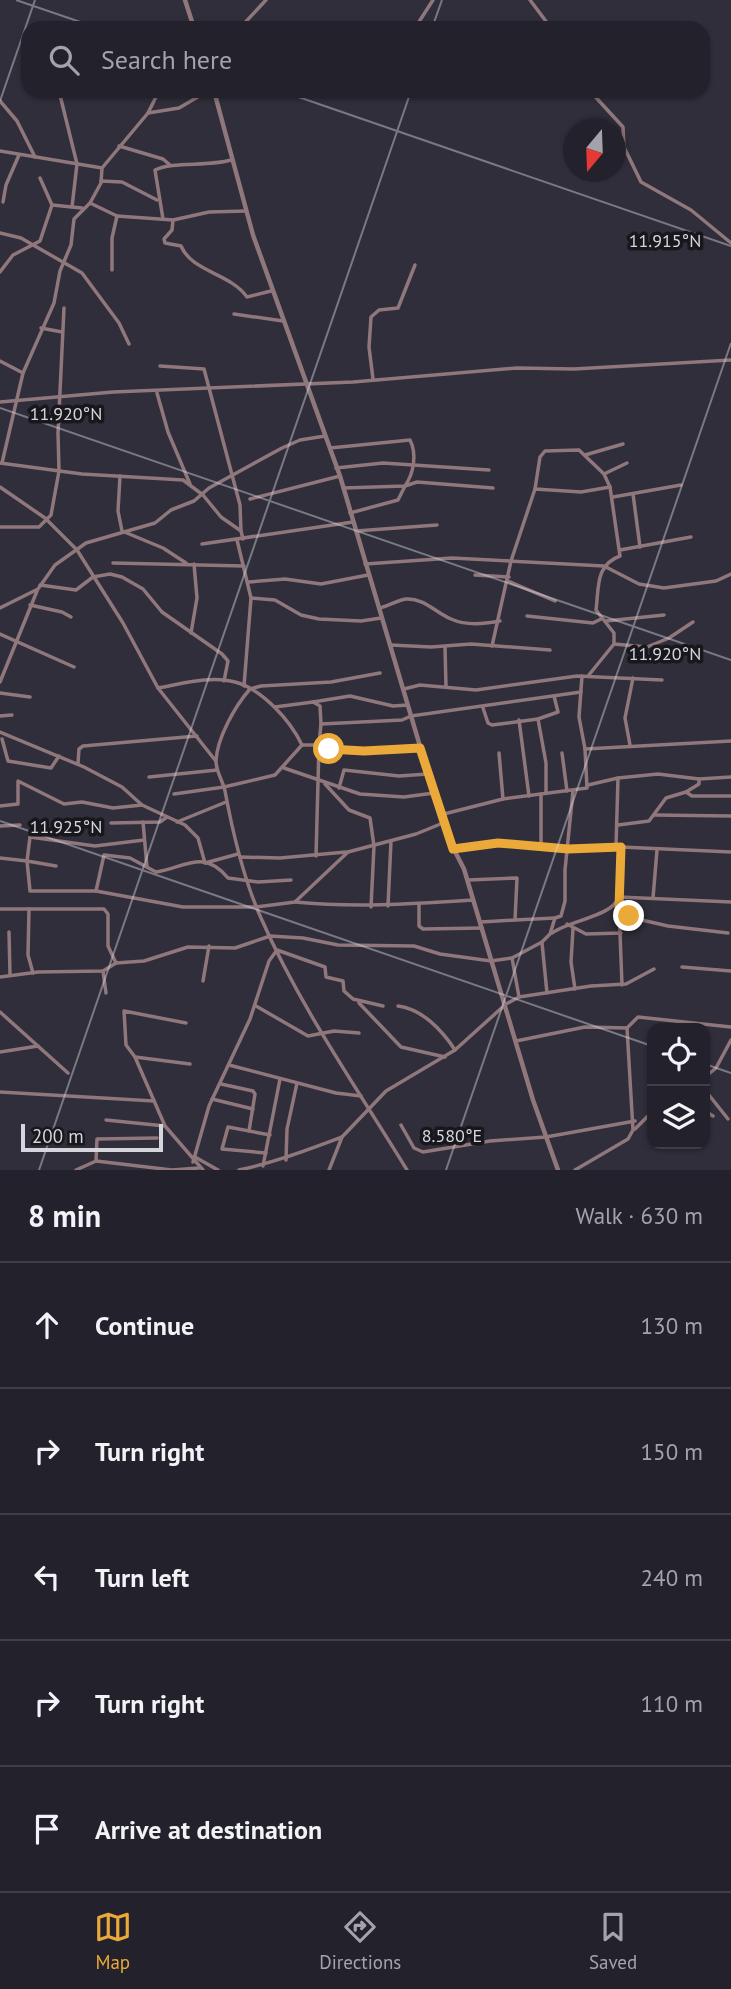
<!DOCTYPE html>
<html lang="en">
<head>
<meta charset="utf-8">
<style>
	body { margin:0; font-family:"PT Sans",sans-serif; background:#2f2f38; color:#f1f3f6 }
	.controls { position:absolute; right:21px; bottom:21px; display:grid; overflow:hidden; border-radius:14px; box-shadow:0 2px 5px #0004 }
	.controls button { width:63px; height:63px; display:grid; place-items:center; padding:0; border:0; border-bottom:2px solid #403f48; background:#23222c; color:#f1f3f6; font:35px sans-serif }
	.compass { position:absolute; left:563px; top:119px; width:63px; height:63px; border-radius:50%; background:#23222c; box-shadow:0 2px 5px #0004; rotate:199deg }
	.scale { position:absolute; left:21px; bottom:18px; width:142px; box-sizing:border-box; padding-left:7px; border:4px solid #d5d5dd; border-top:0; font-size:19px; line-height:24px; white-space:nowrap; color:#d5d5dd; -webkit-text-stroke:5px #17171c; paint-order:stroke }
	.stop { position:absolute; width:21px; height:21px; margin:-16px; border:5px solid #eba93a; border-radius:50%; background:#fff }
	.stop.end { background:#eba93a; border-color:#fff; box-shadow:0 2px 7px #0008 }
	.list { margin:0; padding:0; list-style:none }
	h2 { display:flex; justify-content:space-between; align-items:center; height:91px; margin:0; padding:0 28px; font-size:30px }
	h2 small { font-size:23px; font-weight:400; color:#a3a4a9 }
	.list li { display:grid; grid-template-columns:46px 1fr auto; gap:21px; align-items:center; box-sizing:border-box; height:126px; padding:0 28px; border-top:2px solid #403f48 }
	.list b { display:block; font-size:26px; white-space:nowrap }
	.list em { font-size:23px; font-style:normal; color:#a3a4a9 }
	.icon { flex:none; width:38px; height:38px; fill:none; stroke:currentColor; stroke-width:2; stroke-linecap:round; stroke-linejoin:round }
	.map { position:relative; flex:none; width:731px; height:1170px; overflow:hidden }
	.search { position:absolute; background:#23222c; box-shadow:0 2px 5px #0004; left:21px; right:21px; top:21px; height:77px; display:flex; align-items:center; gap:18px; box-sizing:border-box; padding:0 24px; border-radius:21px; color:#a3a4a9; font-size:26px }
	.sheet { height:721px; background:#23222c }
	nav { display:flex; justify-content:space-around; align-items:center; box-sizing:border-box; height:98px; border-top:2px solid #403f48; background:#23222c; font-size:19px; color:#a3a4a9 }
	nav a { display:grid; justify-items:center; gap:4px }
	nav .on { color:#eba93a }
	.map>svg:first-child { display:block }
	.lines { fill:none; stroke-linecap:round; stroke-linejoin:round }
	.minor { stroke:#8f777b; stroke-width:3.5 }
	.tertiary { stroke:#8f777b; stroke-width:4.5 }
	.route { stroke:#eba93a; stroke-width:9 }
	.ticks { fill:none; stroke:#d5d5dd; stroke-width:2; stroke-opacity:0.45 }
	.ticks-label { font-size:18px; text-anchor:middle; fill:#d5d5dd; stroke:#17171c; stroke-width:7; stroke-linejoin:round; paint-order:stroke }
</style>
</head>
<body>
<div class="map">
<svg width="731" height="1170" viewBox="0 0 731 1170">
	<rect width="100%" height="100%" fill="#2f2e3a"/>
	<g class="lines">
		<g class="minor">
			<path d="M530 0 551 28"/>
			<path d="M240 28 266 0"/>
			<path d="M415 28 433 0"/>
			<path d="M59 91 77 164 72 207"/>
			<path d="M590 91 623 127 624 147 641 182 691 210 731 243"/>
			<path d="M0 101 17 121 35 157"/>
			<path d="M148 113 159 91"/>
			<path d="M119 146 163 159 170 165"/>
			<path d="M0 151 102 168"/>
			<path d="M101 181 122 182 157 200"/>
			<path d="M3 202 6 185 19 155"/>
			<path d="M90 203 117 216"/>
			<path d="M52 205 82 208"/>
			<path d="M163 219 155 170C173 161 207 167 231 160"/>
			<path d="M173 220 172 230 164 239 165 243 181 246C192 272 230 273 247 297L271 291"/>
			<path d="M0 233 21 238 82 273 119 323 129 344"/>
			<path d="M112 270V238L117 216 173 220 209 212 246 211"/>
			<path d="M0 272 13 255 40 241 52 205 40 178"/>
			<path d="M234 314 283 321"/>
			<path d="M41 328 62 332"/>
			<path d="M0 361 23 373"/>
			<path d="M160 366 204 369 240 505 241 531"/>
			<path d="M373 379 369 347 371 317 379 310 398 308 415 265"/>
			<path d="M157 393 168 432 190 484"/>
			<path d="M0 402 113 392 353 382 517 368 574 369 731 360"/>
			<path d="M330 448 410 440C417 454 414 473 405 486L343 488"/>
			<path d="M585 455 623 444"/>
			<path d="M0 463 82 474 183 480 203 495 221 517 241 531 243 539"/>
			<path d="M2 463 23 373 54 303 60 271 71 245 74 219 90 203 101 183 102 168 148 113 179 108 208 91"/>
			<path d="M336 468 383 463 489 470"/>
			<path d="M604 474 627 463"/>
			<path d="M120 476 118 511 122 531 163 548 186 563"/>
			<path d="M0 487 45 518 77 550 123 623 158 688 215 760"/>
			<path d="M535 489 540 457 545 451 579 450 604 474 610 487 620 556C595 565 599 588 596 610L614 633V644L588 676"/>
			<path d="M633 494 640 547"/>
			<path d="M613 497 681 485"/>
			<path d="M250 499 340 476"/>
			<path d="M350 513 398 500 405 486 417 482 493 488"/>
			<path d="M0 527H39L51 515 59 471 58 433 64 308"/>
			<path d="M356 531 437 525"/>
			<path d="M237 540 251 598 244 686"/>
			<path d="M202 544 353 522"/>
			<path d="M620 550 691 537"/>
			<path d="M113 563 244 566"/>
			<path d="M365 564 452 558 604 566 639 584 664 588 716 581 731 574"/>
			<path d="M475 575 509 577"/>
			<path d="M508 581 555 601"/>
			<path d="M249 582 285 579 321 584 368 575"/>
			<path d="M40 585 76 590 93 577 110 574 122 577 143 589 162 612 222 654 228 661 224 681"/>
			<path d="M251 598 275 600 301 615 319 619 361 621 381 618"/>
			<path d="M30 605 62 612 71 617"/>
			<path d="M0 608 38 589 55 565 86 543 155 523 171 510 194 501 209 488 282 448 300 440 325 436"/>
			<path d="M380 608C388 606 398 600 406 599 424 598 436 613 451 619 467 626 483 624 500 621"/>
			<path d="M527 616 593 623 601 619"/>
			<path d="M606 621 664 615"/>
			<path d="M191 633 197 598 194 564"/>
			<path d="M0 634 74 667"/>
			<path d="M614 644 647 647 669 638 693 622"/>
			<path d="M391 645 431 647 471 644 550 650"/>
			<path d="M492 646 511 561 535 489 581 492 610 487"/>
			<path d="M445 647 446 687"/>
			<path d="M380 673 331 682 261 686 250 689C235 706 217 738 216 761 216 772 223 781 225 791 233 834 243 878 261 918 300 1007 357 1088 407 1170"/>
			<path d="M0 682 37 591"/>
			<path d="M158 688C181 684 211 675 235 682 262 689 290 720 302 745"/>
			<path d="M404 689 420 685 476 690 577 676 662 680"/>
			<path d="M0 693 30 697"/>
			<path d="M313 702 350 696 393 706 408 705"/>
			<path d="M275 707 313 702 320 706 321 724"/>
			<path d="M483 708 488 723 492 725 538 719 558 712 554 696"/>
			<path d="M0 716 12 715"/>
			<path d="M538 719 546 763V793"/>
			<path d="M519 720 529 796"/>
			<path d="M0 732 84 767 122 787 142 805 185 825 198 838 205 863 238 854"/>
			<path d="M2 739 8 761 51 768 59 756"/>
			<path d="M630 745 625 718 633 678"/>
			<path d="M585 749 731 741"/>
			<path d="M499 753 503 799"/>
			<path d="M562 753 567 791"/>
			<path d="M78 763 79 749 83 746 197 736"/>
			<path d="M284 768 360 794 404 797 434 793"/>
			<path d="M149 777 217 770"/>
			<path d="M618 778 658 774 699 779 731 777"/>
			<path d="M325 784 349 810 370 818 374 846 371 907"/>
			<path d="M588 785 618 778 616 846"/>
			<path d="M339 788 344 770 399 776 428 774"/>
			<path d="M686 792 692 796H731"/>
			<path d="M174 794 224 787 275 775 302 745H319L321 724 402 720 411 716 581 692"/>
			<path d="M0 806 18 804V781L64 804 82 802 113 808 142 805"/>
			<path d="M440 815 503 799 587 788 585 749 579 717 582 676"/>
			<path d="M654 815 731 816"/>
			<path d="M143 822 147 867"/>
			<path d="M177 822 226 802"/>
			<path d="M111 823 160 822 167 817"/>
			<path d="M618 825 649 821 666 798 686 792 699 784V779"/>
			<path d="M0 826 20 825"/>
			<path d="M541 846V794"/>
			<path d="M568 847H621L618 881 622 985"/>
			<path d="M621 847 731 852"/>
			<path d="M453 849 498 843 568 849"/>
			<path d="M316 856 319 745 364 751 420 748"/>
			<path d="M240 857 280 858 346 852"/>
			<path d="M0 858 27 861 30 837 95 846 144 840"/>
			<path d="M56 866 27 861 30 891H96L183 907H256L295 902 348 852 416 834 443 823"/>
			<path d="M468 880 517 878 515 920 481 922"/>
			<path d="M96 891 104 855 130 858 156 872C184 868 204 848 228 878L258 882 291 880"/>
			<path d="M619 897 731 902"/>
			<path d="M653 898 657 850"/>
			<path d="M295 902C355 908 412 904 473 900"/>
			<path d="M419 904V926L423 929 482 928"/>
			<path d="M388 906 391 841"/>
			<path d="M0 909H104L108 914V946L116 963"/>
			<path d="M29 909 28 955 33 973"/>
			<path d="M620 915 668 926 728 933"/>
			<path d="M515 920 555 918"/>
			<path d="M567 924 586 934 621 933"/>
			<path d="M573 929 571 962 575 989"/>
			<path d="M9 932 10 975"/>
			<path d="M552 933C569 921 611 916 618 899"/>
			<path d="M542 943 547 993"/>
			<path d="M512 958 519 997"/>
			<path d="M682 967 731 971"/>
			<path d="M103 971 106 993"/>
			<path d="M0 977 38 972 103 971 116 963 144 961 188 947 235 948 270 936 303 938 338 945 414 946 440 954 491 961 512 958 542 942 550 934 555 918 561 916 565 901V870L573 791"/>
			<path d="M203 981 209 946"/>
			<path d="M359 1003 401 1047 445 1057"/>
			<path d="M256 1006 308 1036 334 1031 359 1033"/>
			<path d="M398 1006C422 1009 442 1030 455 1050"/>
			<path d="M0 1012 68 1073"/>
			<path d="M186 1023 124 1011 126 1045 135 1057 165 1126 203 1170"/>
			<path d="M627 1028 638 1017 731 1027"/>
			<path d="M516 1041 585 1027 627 1028 633 1130 628 1139 575 1170"/>
			<path d="M0 1052 38 1046"/>
			<path d="M135 1057 190 1064"/>
			<path d="M229 1065 336 1093 361 1096"/>
			<path d="M705 1077 716 1068 731 1040"/>
			<path d="M221 1084 253 1091 255 1094 249 1131"/>
			<path d="M705 1090 728 1119"/>
			<path d="M0 1092 154 1101"/>
			<path d="M212 1099 253 1109"/>
			<path d="M705 1111 713 1116"/>
			<path d="M106 1120 165 1126"/>
			<path d="M401 1125 414 1148 423 1152 490 1141 546 1137 635 1121"/>
			<path d="M635 1129 652 1112"/>
			<path d="M266 1153 222 1149 228 1127 270 1135"/>
			<path d="M195 1157 218 1170"/>
			<path d="M286 1160 287 1129 297 1083"/>
			<path d="M96 1161 97 1139 157 1138"/>
			<path d="M193 1162 209 1106 250 1019 269 961 277 950 325 967 326 977 343 981 344 991 353 999 383 1006"/>
			<path d="M263 1166 280 1079"/>
			<path d="M76 1170 96 1161 172 1170 199 1168"/>
			<path d="M239 1170C276 1162 307 1150 342 1137"/>
			<path d="M329 1170 342 1137 386 1091 455 1050 506 1004 519 997 591 986 626 984 654 969"/>
		</g>
		<g class="tertiary">
			<path d="M185 0 194 28"/>
			<path d="M214 91 253 235 340 476 438 807 447 836 464 869 533 1100 558 1170"/>
		</g>
	</g>
	<g class="lines">
		<path class="route" d="M329 749 364 751 420 748 453 849 498 843 568 849 621 847 619 907 620 915 629 916"/>
	</g>
	<path class="ticks" d="M16 0 98 28M432 28 442 0M281 91 731 246M0 101 35 0M0 408 731 660M0 821 652 1046M705 1064 731 1073M39 1170 411 91M446 1170 731 343"/>
	<g class="ticks-label">
		<text x="665" y="247">11.915°N</text>
		<text x="66" y="420">11.920°N</text>
		<text x="665" y="660">11.920°N</text>
		<text x="66" y="833">11.925°N</text>
		<text x="452" y="1142">8.580°E</text>
	</g>
</svg>
<div class="controls">
<button><svg class="icon" aria-label="locate" viewBox="0 0 24 24"><circle cx="12" cy="12" r="6"/><path d="M12 2v4M12 18v4M2 12h4M18 12h4"/></svg></button>
<button><svg class="icon" aria-label="layers" viewBox="0 0 24 24"><path d="M12 4l9 5-9 5-9-5zM3 14l9 5 9-5"/></svg></button>
</div>
<svg class="compass" viewBox="-18 -18 36 36"><path d="M0-13l5 13h-10z" fill="#e53935"/><path d="M0 13l5-13h-10z" fill="#a3a4a9"/></svg>
<div class="scale">200 m</div>
<div class="stop" style="left:329px;top:749px"></div>
<div class="stop end" style="left:629px;top:916px"></div>
<div class="search"><svg class="icon" aria-label="search" viewBox="0 0 24 24"><circle cx="10" cy="10" r="6"/><path d="M15 15l6 6"/></svg>Search here</div>
</div>
<section class="sheet">
<h2>8 min<small>Walk · 630 m</small></h2>
<ul class="list">
<li><svg class="icon" aria-label="ahead" viewBox="0 0 24 24"><path d="M12 20V5M6 11l6-6 6 6"/></svg><div><b>Continue</b></div><em>130 m</em></li>
<li><svg class="icon" aria-label="right" viewBox="0 0 24 24"><path d="M7 20v-9h11M14 6l5 5-5 5"/></svg><div><b>Turn right</b></div><em>150 m</em></li>
<li><svg class="icon" aria-label="left" viewBox="0 0 24 24"><path d="M17 20v-9H6M10 6l-5 5 5 5"/></svg><div><b>Turn left</b></div><em>240 m</em></li>
<li><svg class="icon" aria-label="right" viewBox="0 0 24 24"><path d="M7 20v-9h11M14 6l5 5-5 5"/></svg><div><b>Turn right</b></div><em>110 m</em></li>
<li><svg class="icon" aria-label="arrive" viewBox="0 0 24 24"><path d="M6 21V4h12l-3 4 3 4H6"/></svg><div><b>Arrive at destination</b></div></li>
</ul>
</section>
<nav>
<a class="on"><svg class="icon" aria-label="map" viewBox="0 0 24 24"><path d="M3 6l6-2 6 2 6-2v14l-6 2-6-2-6 2zM9 4v14M15 6v14"/></svg>Map</a>
<a><svg class="icon" aria-label="directions" viewBox="0 0 24 24"><path d="M12 3l9 9-9 9-9-9zM9 14v-3h6M13 9l2 2-2 2"/></svg>Directions</a>
<a><svg class="icon" aria-label="saved" viewBox="0 0 24 24"><path d="M7 4h10v16l-5-4-5 4z"/></svg>Saved</a>
</nav>
</body>
</html>
